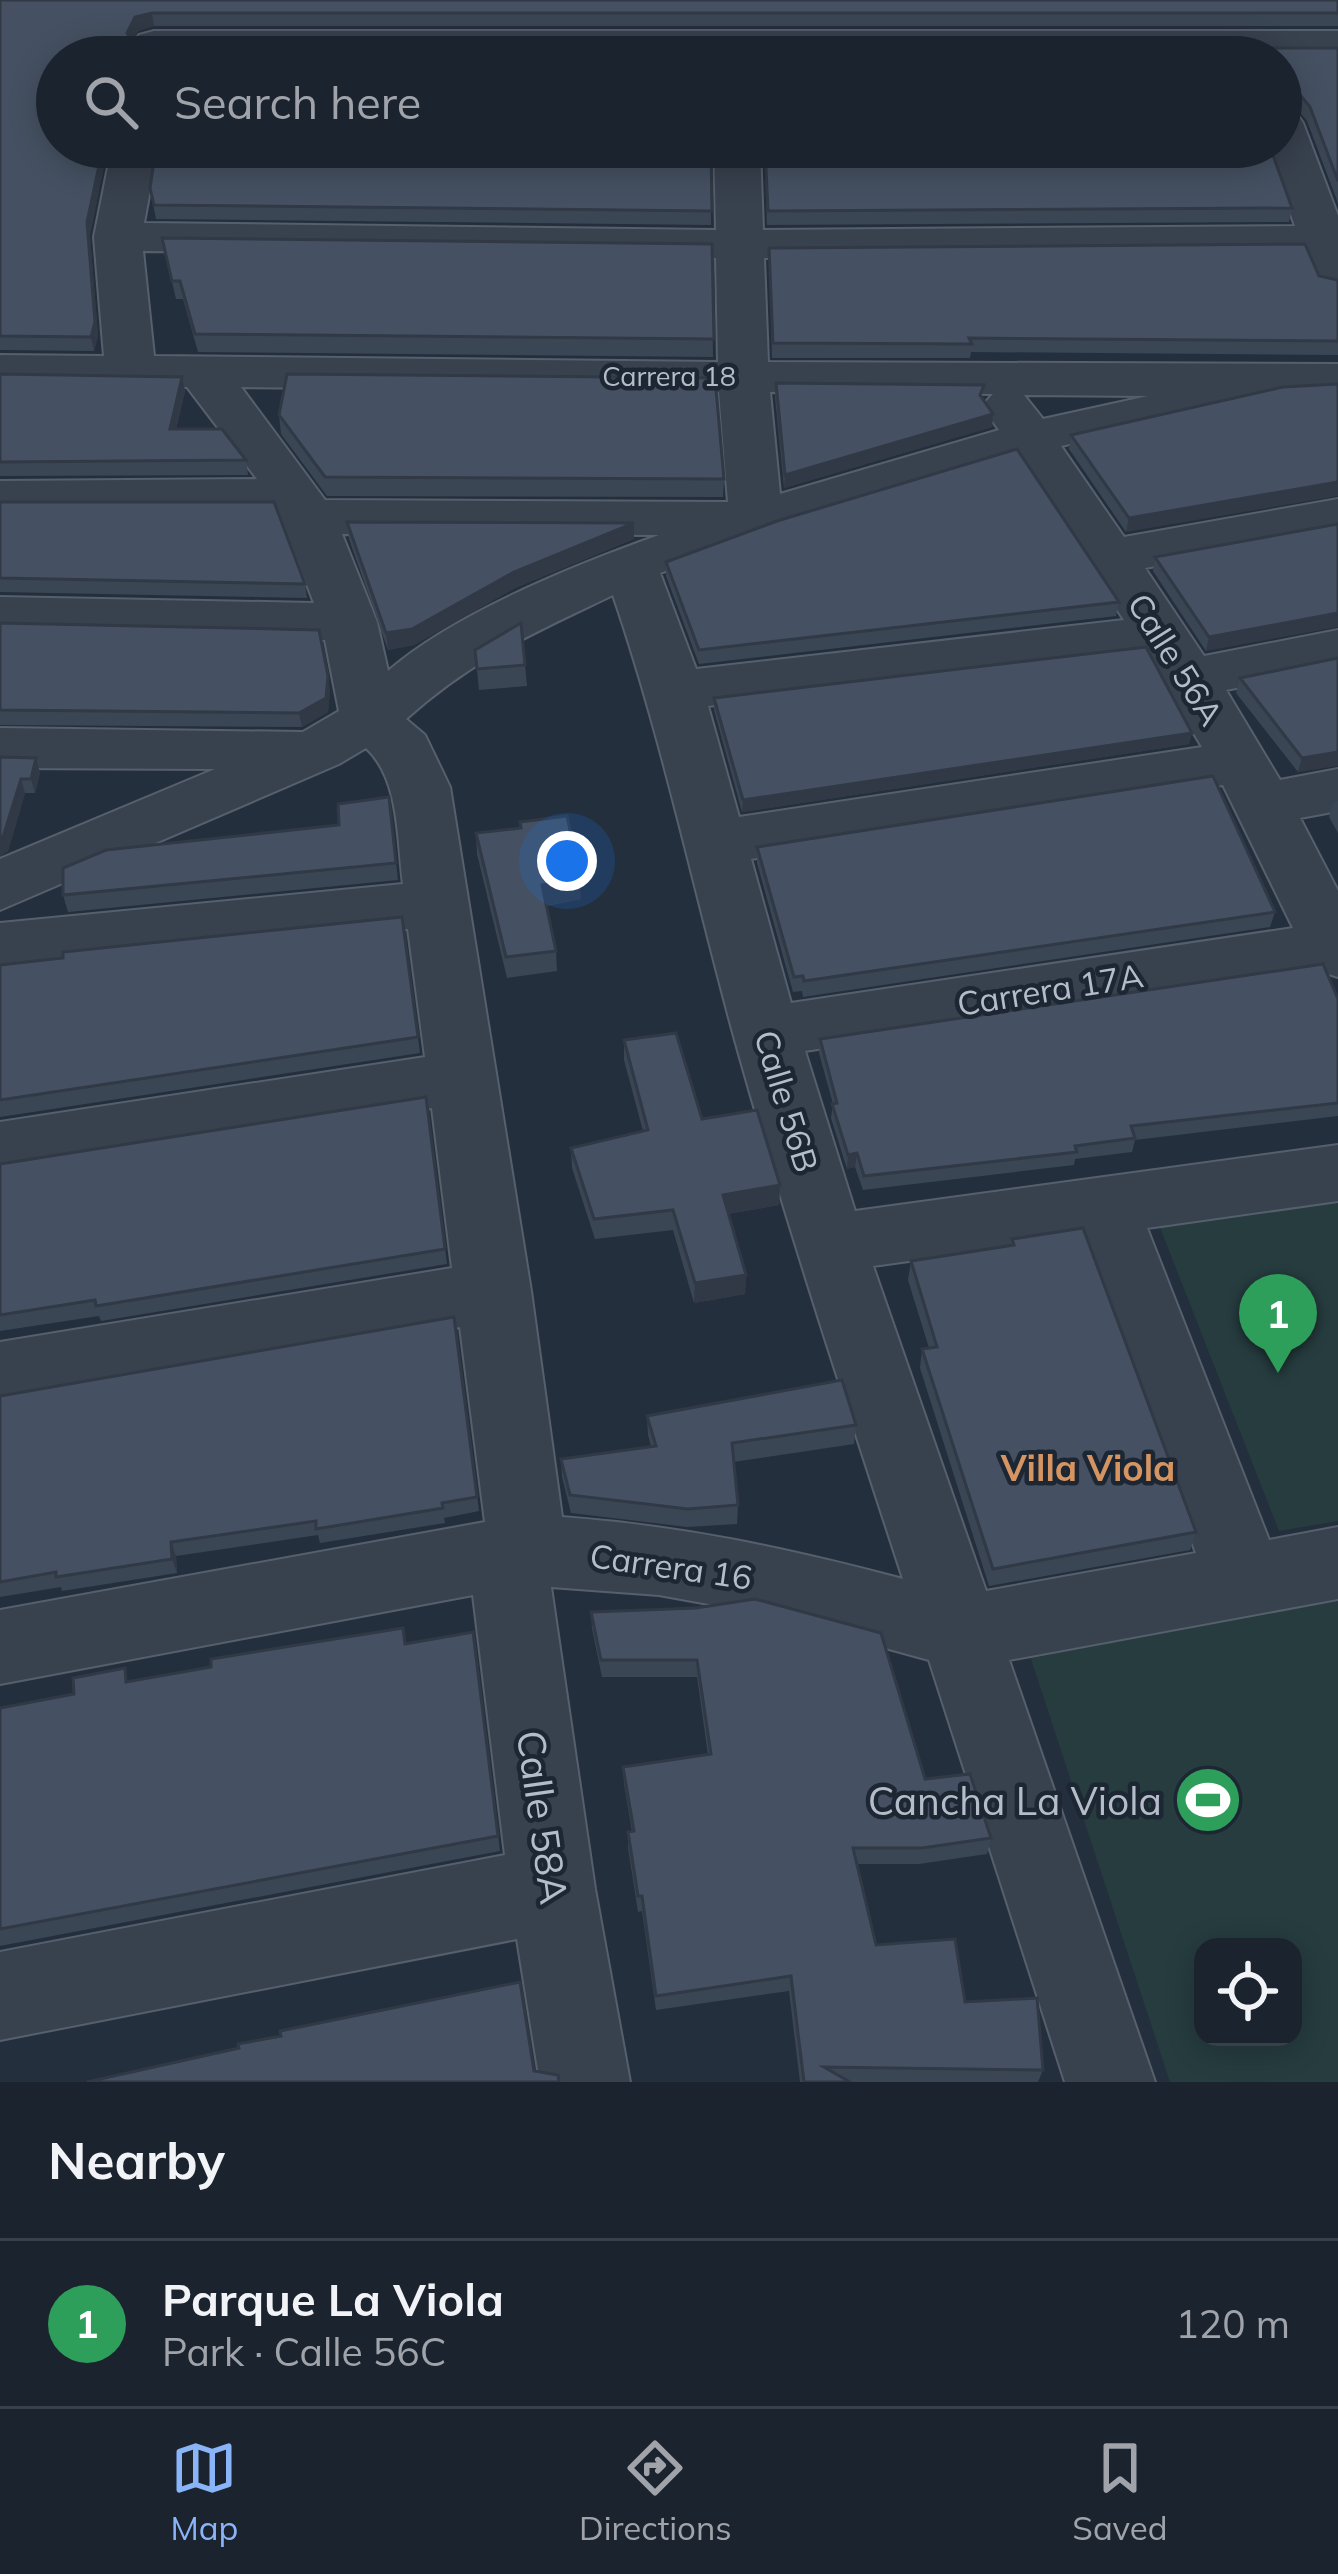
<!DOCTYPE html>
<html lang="en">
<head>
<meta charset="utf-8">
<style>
	body { margin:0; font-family:Mulish,sans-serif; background:#242b36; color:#f1f3f6 }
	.controls { position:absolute; right:36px; bottom:36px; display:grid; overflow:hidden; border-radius:24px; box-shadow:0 6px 30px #0003 }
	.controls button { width:108px; height:108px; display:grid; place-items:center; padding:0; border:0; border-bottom:3px solid #39404a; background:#1b232e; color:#f1f3f6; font:60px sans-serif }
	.you { position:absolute; left:567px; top:861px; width:42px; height:42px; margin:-30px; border:9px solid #fff; border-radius:50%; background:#1a73e8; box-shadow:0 0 0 18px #1a73e833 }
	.badge { display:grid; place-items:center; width:78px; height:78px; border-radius:50%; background:#8ab4f8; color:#fff; font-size:39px; font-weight:700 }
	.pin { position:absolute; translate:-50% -99px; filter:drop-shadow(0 3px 6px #0008) }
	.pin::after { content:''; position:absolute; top:63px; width:42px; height:36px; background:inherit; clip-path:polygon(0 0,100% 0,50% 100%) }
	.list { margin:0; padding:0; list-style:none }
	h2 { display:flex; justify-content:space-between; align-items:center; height:156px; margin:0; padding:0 48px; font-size:51px }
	h2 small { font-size:39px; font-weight:400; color:#a0a4aa }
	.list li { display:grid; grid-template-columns:78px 1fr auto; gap:36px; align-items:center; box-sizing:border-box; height:168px; padding:0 48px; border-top:3px solid #39404a }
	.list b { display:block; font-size:45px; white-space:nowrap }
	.list p { margin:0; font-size:39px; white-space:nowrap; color:#a0a4aa }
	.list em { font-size:39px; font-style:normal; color:#a0a4aa }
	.icon { flex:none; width:66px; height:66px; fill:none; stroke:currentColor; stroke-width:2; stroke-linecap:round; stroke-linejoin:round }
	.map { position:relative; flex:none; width:1338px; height:2082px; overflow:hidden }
	.search { position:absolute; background:#1b232e; box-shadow:0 6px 30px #0003; left:36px; right:36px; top:36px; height:132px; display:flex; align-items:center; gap:30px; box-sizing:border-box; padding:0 42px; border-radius:66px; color:#a0a4aa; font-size:45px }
	.sheet { height:324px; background:#1b232e }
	nav { display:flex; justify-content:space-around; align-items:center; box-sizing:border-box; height:168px; border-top:3px solid #39404a; background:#1b232e; font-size:33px; color:#a0a4aa }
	nav a { display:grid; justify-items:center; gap:6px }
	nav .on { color:#8ab4f8 }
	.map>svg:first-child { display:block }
	.green { fill:#263c3f; fill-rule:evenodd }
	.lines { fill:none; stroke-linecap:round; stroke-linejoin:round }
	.minor-casing { stroke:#565f6c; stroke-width:4 }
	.minor { fill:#38414e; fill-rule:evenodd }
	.wall { fill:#3b4654 }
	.shaded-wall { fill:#303945 }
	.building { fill:#455162; stroke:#303945; stroke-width:3 }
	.labels { text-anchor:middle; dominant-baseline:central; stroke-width:9; stroke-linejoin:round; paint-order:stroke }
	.far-street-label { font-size:27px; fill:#b4bcc9; stroke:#1d2633 }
	.street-label { font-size:33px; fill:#b4bcc9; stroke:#1d2633 }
	.neighbourhood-label { font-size:36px; font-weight:bold; fill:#d59563; stroke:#1d2633 }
	.near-poi-label { font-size:39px; fill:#b4bcc9; stroke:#1d2633; text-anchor:end }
	.near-street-label { font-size:39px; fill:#b4bcc9; stroke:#1d2633 }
</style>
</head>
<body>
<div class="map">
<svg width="1338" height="2082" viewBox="0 0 1338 2082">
	<rect width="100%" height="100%" fill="#242f3e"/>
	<g class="green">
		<path d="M1338 1197V1521L1279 1531 1159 1225Z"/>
		<path d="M1338 1593V2082H1170L1029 1653ZM1203 1947H1293V2037H1203Z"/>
	</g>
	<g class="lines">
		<defs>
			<g id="minor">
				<path d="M154 31H1338V57H154L139 53 133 44 139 35Z"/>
				<path d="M1281 110 1297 114 1303 123 1338 216V292L1320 288 1305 254 764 258 768 362 1338 364V394L1279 397 1061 446 1124 537 1338 499V533L1145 568 1204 656 1338 630V668L1226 690 1280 780 1338 769V811L1300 818 1338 891V977L1319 971 805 1051 855 1211 1338 1145V1201L1147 1228 1269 1540 1338 1527V1599L1009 1660 1155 2082H1065L929 1660 758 1613 659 1595 551 1587 595 1889 630 2082H540L517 1939 0 2040V1952L505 1855 473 1595 0 1684V1610L485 1522 460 1327 0 1406V1342L452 1268 432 1108 0 1176V1122L425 1057 408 929 0 971V923L403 884C397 840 400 779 366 748L339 764 0 910V859L215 769 0 768V728L303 732 339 711 325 640 0 633V597L314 603 279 512 0 513V481L257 479 187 387 0 385V355L104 356 94 237 112 147H158L144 223 716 230 714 147H760L763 230 1295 226 1267 147H1281ZM143 251 716 258 718 362 154 356ZM241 387 719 392 728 502 325 500ZM770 392 993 394 982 406 999 430 780 494ZM1024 395 1148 396 1043 419ZM1017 458 1124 620 696 669 660 573 775 531ZM342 534 659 535C575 565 455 613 388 671L377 622ZM613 595C662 738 693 887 733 1033 784 1217 844 1398 903 1579 785 1548 684 1526 562 1517L531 1291 450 787 425 735 406 719C474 658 532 634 613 595ZM1146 654 1202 747 739 817 708 706ZM1223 785 1293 928 791 1003 751 859ZM1080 1237 1196 1553 986 1591 873 1266Z"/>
			</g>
		</defs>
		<use href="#minor" class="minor-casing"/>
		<use href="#minor" class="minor"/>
	</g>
	<g class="wall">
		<path d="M0 0H1338V26H154L138 31 133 40 135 44 152 48H1338V203L1307 121 1298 110 1282 106 57 57 90 236 98 336 94 351 0 350Z"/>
		<path d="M711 147V225L156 219 150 188Z"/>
		<path d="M764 147H1270L1292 208 1289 222 767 225Z"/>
		<path d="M162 238 712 244 713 357 198 352 183 299H176Z"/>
		<path d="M769 248 1319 276 1338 280V355L971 352 970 358H772Z"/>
		<path d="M0 374 182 377 185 391 176 429 246 460 248 475 0 476Z"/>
		<path d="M776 383 983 399 993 414 992 427 784 488 775 397Z"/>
		<path d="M1338 384 1126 532 1069 449 1071 435Z"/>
		<path d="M279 415 724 479 723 497 327 496 281 434Z"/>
		<path d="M0 502 305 584 307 598 0 592Z"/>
		<path d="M347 522 634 523V539L515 588 414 645 388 650 349 539Z"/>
		<path d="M1338 524 1206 651 1153 571 1155 557Z"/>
		<path d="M666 562 1119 602 1116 616 699 664 666 576Z"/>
		<path d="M0 623 330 690 328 712 302 727 0 725Z"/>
		<path d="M475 650 525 665 527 686 479 690Z"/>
		<path d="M1338 658 1298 772 1236 693 1240 678Z"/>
		<path d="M714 698 1192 733 1189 744 742 812 714 710Z"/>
		<path d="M0 757 40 773 35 793H25L8 851 0 856Z"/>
		<path d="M389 797 398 880 68 912 63 895 339 825Z"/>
		<path d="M1338 801V833L1329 817 1333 803Z"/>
		<path d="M520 822 581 899 546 906 556 951 557 971 507 978 477 854 476 833 520 828Z"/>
		<path d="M757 847 1275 912 1270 927 803 997 802 991 793 992 757 863Z"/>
		<path d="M402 917 420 1053 0 1117V965Z"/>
		<path d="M1338 999V1116L1135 1140 1132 1152 1075 1159 1074 1165 863 1190 855 1167 847 1169 831 1118 833 1104 819 1053 820 1039Z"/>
		<path d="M624 1040 702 1119 780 1185 779 1205 728 1214 746 1275 745 1294 694 1303 673 1230 595 1239 572 1168 571 1148 643 1131 624 1060Z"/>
		<path d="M426 1097 447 1264 101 1321 99 1316 0 1331V1164Z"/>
		<path d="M1012 1239 1196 1532 1190 1550 989 1586 920 1368 922 1349 929 1348 908 1280 911 1261 1011 1245Z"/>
		<path d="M454 1317 479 1511 444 1518 445 1523 320 1543 318 1535 176 1556 177 1573 62 1591 61 1587 0 1597V1396Z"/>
		<path d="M647 1416 856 1425 854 1444 733 1462 738 1505 737 1524 687 1527 571 1513 562 1477 561 1459 651 1446 648 1435Z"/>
		<path d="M696 1608 925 1779 991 1838 987 1854 919 1864H857L876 1945 965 2002 1043 2070 1038 2082H800L789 1991 656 2010 642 1911 638 1912 628 1848V1832H632L624 1784 623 1767 708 1755 697 1677H602L592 1629 591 1612Z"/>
		<path d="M473 1632 500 1851 0 1946V1708L74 1694 130 1681 406 1644Z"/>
	</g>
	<g class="shaded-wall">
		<path d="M152 13 154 26 138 31 129 46 127 33 135 17Z"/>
		<path d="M103 147H108L90 236 98 336 94 351 91 337 87 222Z"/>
		<path d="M182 377 185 391 173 443 170 429Z"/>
		<path d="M993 414 992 427 784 488 785 475Z"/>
		<path d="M1338 482V496L1126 532 1129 518Z"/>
		<path d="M634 523V539L515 588 414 645 388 650 386 633 514 572Z"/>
		<path d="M1338 613V627L1206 651 1209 637Z"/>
		<path d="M328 676 330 690 328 712 302 727 299 713Z"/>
		<path d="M1192 733 1189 744 742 812 743 800Z"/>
		<path d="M1338 752V766L1298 772 1302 758Z"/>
		<path d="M36 758 40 773 35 793 31 779Z"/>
		<path d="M21 779 25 793 8 851 0 856V839Z"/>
		<path d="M580 878 581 899 543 906 542 885Z"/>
		<path d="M857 1153 855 1167 847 1169 848 1155Z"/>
		<path d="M780 1185 779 1205 722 1215 723 1195Z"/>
		<path d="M746 1275 745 1294 694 1303 695 1283Z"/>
		<path d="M171 1542 176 1556 177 1573 172 1559Z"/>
	</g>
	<g class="building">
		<path d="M0 0H1338V13H152L135 17 127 33 135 44 152 48H1338V181L1310 107 1301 96 1285 92 1281 95V57H57V147H103L87 222 95 322 91 337 0 336Z"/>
		<path d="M156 147H711L712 211 154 205 150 188Z"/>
		<path d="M765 147H1270L1292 208 768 211Z"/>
		<path d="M162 238 712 244 714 339 195 334 180 281H172Z"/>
		<path d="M1305 244 1319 276 1338 280V341L969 338 972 344 773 343 769 248Z"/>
		<path d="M0 374 182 377 170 429H222L246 460 0 462Z"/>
		<path d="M287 374 715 378 724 479 325 477 279 415Z"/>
		<path d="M776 383 984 385 980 395 993 414 785 475Z"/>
		<path d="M1338 384V482L1129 518 1071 435 1283 387Z"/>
		<path d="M1017 449 1119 602 699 650 666 562 777 521Z"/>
		<path d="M0 502H274L305 584 0 578Z"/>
		<path d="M347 522 634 523 514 572 412 629 386 633Z"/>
		<path d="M1338 524V613L1209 637 1155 557Z"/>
		<path d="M0 623 319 630 328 676 326 698 299 713 0 710Z"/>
		<path d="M521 623 525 665 477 669 475 650Z"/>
		<path d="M1146 647 1192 733 743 800 714 698Z"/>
		<path d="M1338 658V752L1302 758 1240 678Z"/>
		<path d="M0 757 36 758 31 779H21L3 837 0 839Z"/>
		<path d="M1213 776 1275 912 804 981 803 976 794 977 757 847Z"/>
		<path d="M389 797 396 863 63 895V868L106 850 339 825 338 804Z"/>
		<path d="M567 816 580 878 542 885 556 951 506 957 476 833 521 828 520 822Z"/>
		<path d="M402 917 418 1037 0 1100V965L63 958V952Z"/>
		<path d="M1323 964 1338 999V1103L1131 1126 1135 1138 1075 1146 1077 1152 864 1176 857 1153 848 1155 832 1104 837 1103 820 1039Z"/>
		<path d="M676 1033 702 1119 757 1110 780 1185 723 1195 746 1275 695 1283 673 1210 594 1219 571 1148 648 1130 624 1040Z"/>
		<path d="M426 1097 445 1249 96 1306 95 1300 0 1315V1164Z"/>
		<path d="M1083 1228 1196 1532 993 1569 922 1349 937 1347 911 1261 1014 1245 1012 1239Z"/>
		<path d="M454 1317 477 1497 442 1503 443 1508 316 1529V1521L171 1542 172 1559 56 1577V1572L0 1582V1396Z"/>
		<path d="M842 1380 856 1425 732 1443 738 1505 688 1509 570 1495 561 1459 656 1446 647 1416Z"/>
		<path d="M755 1599 881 1633 925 1779 970 1774 991 1838 922 1848H853L876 1945 955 1939 965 2002 1037 1998 1043 2070 824 2067 850 2082H804L791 1976 656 1996 642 1896H638L628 1832 634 1831 623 1767 711 1754 697 1660H601L591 1612 696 1608Z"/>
		<path d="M403 1628 405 1644 473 1632 498 1836 0 1929V1708L74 1694 73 1678 125 1668 126 1682 211 1667V1659Z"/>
		<path d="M520 1982 534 2071 558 2075 559 2082H87L239 2048 238 2044 281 2036 280 2031Z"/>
	</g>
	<defs>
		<symbol id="stadium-disc" viewBox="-11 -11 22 22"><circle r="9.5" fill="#2e9e5b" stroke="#1d2633"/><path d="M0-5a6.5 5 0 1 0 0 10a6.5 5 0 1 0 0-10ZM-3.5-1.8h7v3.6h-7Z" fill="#fff"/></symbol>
	</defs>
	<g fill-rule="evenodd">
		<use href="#stadium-disc" x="1170" y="1762" width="76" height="76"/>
	</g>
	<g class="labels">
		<g class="far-street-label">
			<text x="669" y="376">Carrera 18</text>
		</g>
		<g class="street-label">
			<text transform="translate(1176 659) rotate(58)">Calle 56A</text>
			<text transform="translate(1050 989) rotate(-9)">Carrera 17A</text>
			<text transform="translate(787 1101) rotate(73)">Calle 56B</text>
			<text transform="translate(671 1566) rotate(8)">Carrera 16</text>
		</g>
		<g class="neighbourhood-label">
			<text x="1088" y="1467">Villa Viola</text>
		</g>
		<g class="near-poi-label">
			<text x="1162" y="1800">Cancha La Viola</text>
		</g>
		<g class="near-street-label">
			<text transform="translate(543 1817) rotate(82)">Calle 58A</text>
		</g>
	</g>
</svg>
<div class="controls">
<button><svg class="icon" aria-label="locate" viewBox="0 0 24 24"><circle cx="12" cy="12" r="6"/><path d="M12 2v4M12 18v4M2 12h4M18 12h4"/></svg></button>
</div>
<div class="you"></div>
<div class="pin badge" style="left:1278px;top:1373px;background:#2e9e5b">1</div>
<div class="search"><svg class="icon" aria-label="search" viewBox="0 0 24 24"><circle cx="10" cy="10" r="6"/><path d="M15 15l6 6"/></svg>Search here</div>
</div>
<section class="sheet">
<h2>Nearby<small></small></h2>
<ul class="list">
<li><span class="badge" style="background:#2e9e5b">1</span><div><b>Parque La Viola</b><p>Park · Calle 56C</p></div><em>120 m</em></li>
</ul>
</section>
<nav>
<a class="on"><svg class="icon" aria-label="map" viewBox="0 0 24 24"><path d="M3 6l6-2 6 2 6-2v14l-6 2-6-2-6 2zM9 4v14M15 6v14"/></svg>Map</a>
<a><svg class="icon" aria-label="directions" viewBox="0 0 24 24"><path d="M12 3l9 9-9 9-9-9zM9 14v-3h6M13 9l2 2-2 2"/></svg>Directions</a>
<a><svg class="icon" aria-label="saved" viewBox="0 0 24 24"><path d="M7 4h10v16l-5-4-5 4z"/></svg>Saved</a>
</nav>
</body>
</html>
